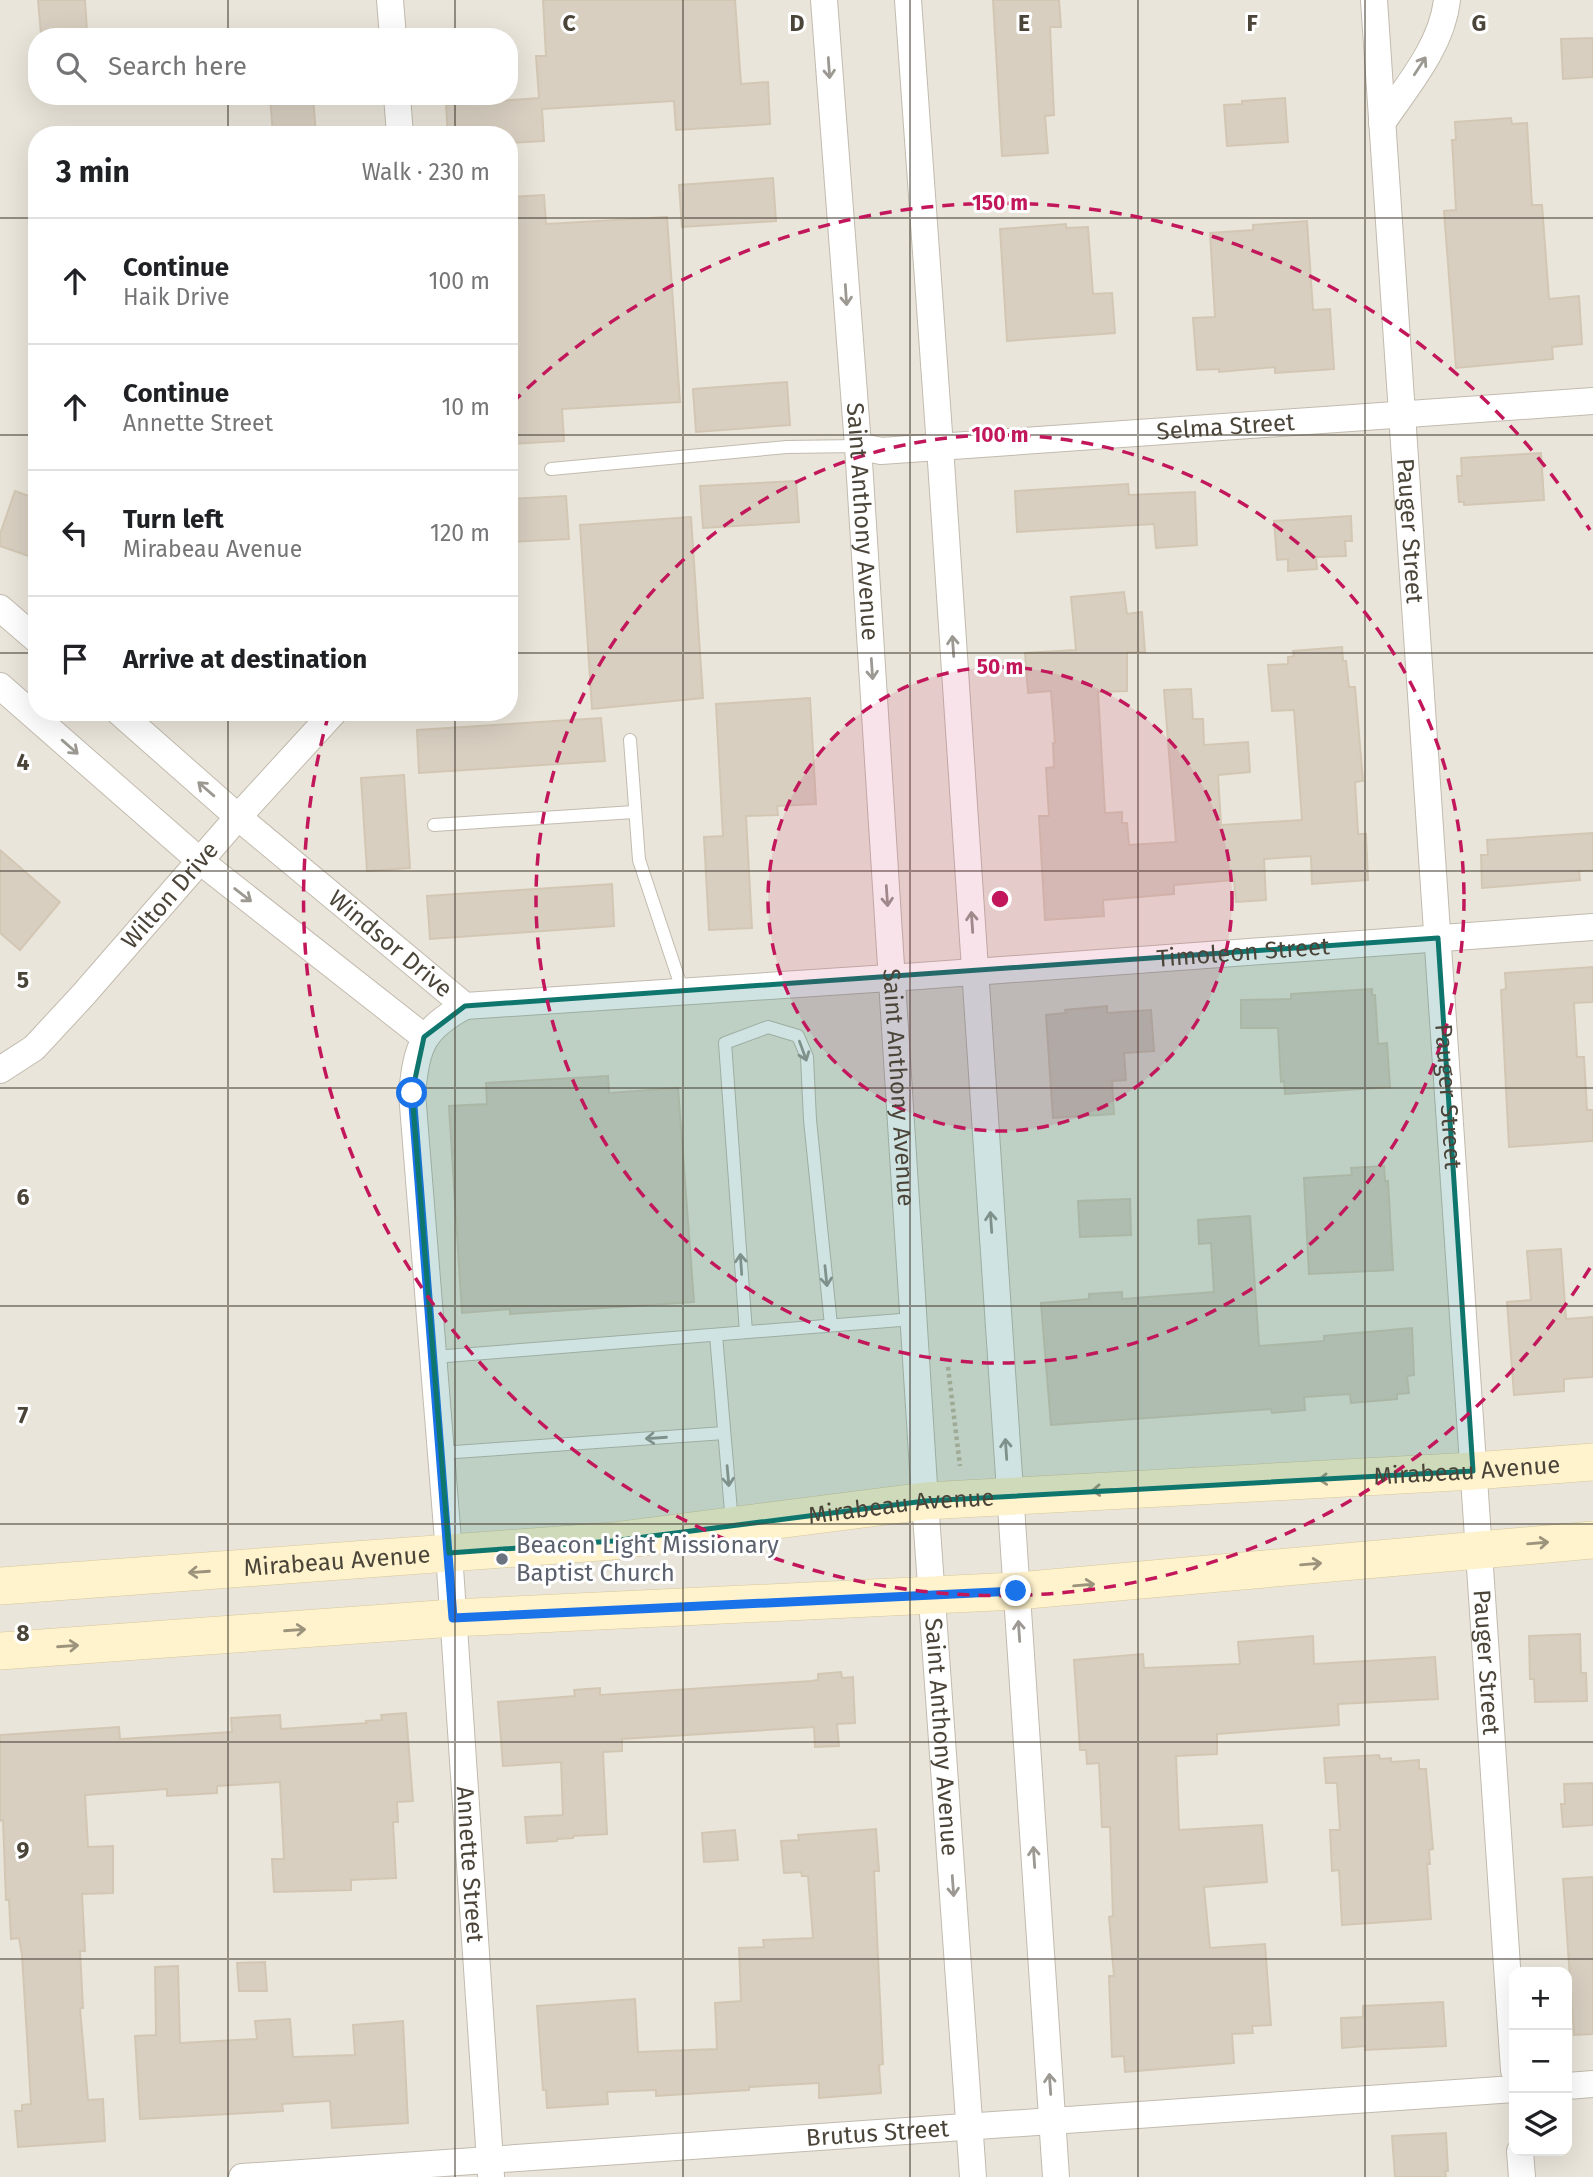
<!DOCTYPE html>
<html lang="en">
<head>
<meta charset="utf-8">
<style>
	body { margin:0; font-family:"Fira Sans",sans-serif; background:#f2f2f2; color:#202124 }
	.controls { position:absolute; right:21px; bottom:21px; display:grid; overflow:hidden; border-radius:14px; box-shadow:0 7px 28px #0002 }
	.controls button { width:63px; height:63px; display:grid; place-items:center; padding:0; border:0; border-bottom:2px solid #e0e0e0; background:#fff; color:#202124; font:35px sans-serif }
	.stop { position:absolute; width:21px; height:21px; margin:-16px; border:5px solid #1a73e8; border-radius:50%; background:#fff }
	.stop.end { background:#1a73e8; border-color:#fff; box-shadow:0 2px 7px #0008 }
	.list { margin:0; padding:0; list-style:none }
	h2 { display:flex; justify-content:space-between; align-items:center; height:91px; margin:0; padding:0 28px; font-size:30px }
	h2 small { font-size:23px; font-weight:400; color:#757577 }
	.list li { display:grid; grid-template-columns:46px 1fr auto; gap:21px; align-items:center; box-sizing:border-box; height:126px; padding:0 28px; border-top:2px solid #e0e0e0 }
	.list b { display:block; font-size:26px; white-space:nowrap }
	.list p { margin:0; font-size:23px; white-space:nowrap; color:#757577 }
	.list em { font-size:23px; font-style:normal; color:#757577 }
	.icon { flex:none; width:38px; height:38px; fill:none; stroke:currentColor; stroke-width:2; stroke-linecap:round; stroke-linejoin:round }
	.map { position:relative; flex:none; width:1593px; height:2177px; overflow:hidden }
	.search { position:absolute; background:#fff; box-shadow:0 7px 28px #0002; left:28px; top:28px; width:490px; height:77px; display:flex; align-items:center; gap:18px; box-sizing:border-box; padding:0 24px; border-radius:28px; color:#757577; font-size:26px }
	.panel { position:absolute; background:#fff; box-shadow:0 7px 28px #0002; left:28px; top:126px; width:490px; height:595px; border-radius:28px }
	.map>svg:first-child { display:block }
	.residential { fill:#eae5da; fill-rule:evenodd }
	.building { fill:#d8cfc1; stroke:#d3c7b4; stroke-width:2 }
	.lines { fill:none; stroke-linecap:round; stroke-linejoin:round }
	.lane-casing { stroke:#c2bbae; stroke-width:14 }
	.street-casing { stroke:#c2bbae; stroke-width:28 }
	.secondary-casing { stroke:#d6c79b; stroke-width:38 }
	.path { stroke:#c4b79f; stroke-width:4.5; stroke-dasharray:3.5 3.5; stroke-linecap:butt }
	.lane { stroke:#fff; stroke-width:12 }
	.street { stroke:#fff; stroke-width:26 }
	.secondary { stroke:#fff3cd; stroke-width:37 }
	.oneway { stroke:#9c9892 }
	.oneway2 { stroke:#9c937c }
	.route { stroke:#1a73e8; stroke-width:9 }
	.marked { fill:#0f766e; fill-opacity:0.2; stroke:#0f766e; stroke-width:5; stroke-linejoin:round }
	.grid { fill:none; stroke:#4b4439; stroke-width:2; stroke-opacity:0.55 }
	.ring { fill:none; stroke:#c2185b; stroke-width:3.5; stroke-dasharray:12 9 }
	.worship-dot { fill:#6b7280; stroke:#fff; stroke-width:2.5 }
	.labels { text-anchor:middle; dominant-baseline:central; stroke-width:6; stroke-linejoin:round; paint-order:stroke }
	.street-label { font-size:24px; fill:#4b4439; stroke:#fff }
	.worship-label { font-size:24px; fill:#5b616d; stroke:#fff; text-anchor:start }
	.grid-label { font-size:23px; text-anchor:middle; font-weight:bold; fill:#4b4439; stroke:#fff; stroke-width:6; stroke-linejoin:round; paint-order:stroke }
	.centre { fill:#c2185b; stroke:#fff; stroke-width:3.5 }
	.ring-label { font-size:21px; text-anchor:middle; font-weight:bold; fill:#c2185b; stroke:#fff; stroke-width:6; stroke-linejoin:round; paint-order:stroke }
</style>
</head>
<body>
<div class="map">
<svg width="1593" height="2177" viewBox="0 0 1593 2177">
	<rect width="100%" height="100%" fill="#f6f3ec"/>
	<path class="residential" d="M0 0H1593V2177H0ZM37 37H509V96H37ZM37 135H509V712H37ZM1514 1972H1567V2151H1514Z"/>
	<g class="building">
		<path d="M38 0H85L87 31 41 34Z"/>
		<path d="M543 0H735L741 84 768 82 770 124 676 130 674 101 542 109 544 141 509 143V135H448L446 105 539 98 536 56H546Z"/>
		<path d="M993 0H1059L1061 27H1050L1054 115 1045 116 1048 153 1002 156Z"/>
		<path d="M1593 38V77L1563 79 1561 39Z"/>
		<path d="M270 96H313L316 135H273Z"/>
		<path d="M1285 98 1288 142 1227 146 1224 105 1242 104V101Z"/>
		<path d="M1511 118 1512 124 1527 123 1532 205H1542L1549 299 1579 296 1582 344 1552 347 1553 359 1456 368 1444 211 1456 210 1452 140H1456L1455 122Z"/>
		<path d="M773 178 776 221 682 227 679 185Z"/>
		<path d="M544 195 546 224 667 217 680 402 562 409 564 441 509 444V197Z"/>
		<path d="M1307 221 1313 310 1330 309 1334 369 1275 373V367L1219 372V369L1197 370 1193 318 1215 317 1210 233 1253 230V225Z"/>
		<path d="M1066 224V228L1088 227 1093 294 1112 293 1115 333 1007 341 1000 229Z"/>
		<path d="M787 382 790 425 696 432 693 389Z"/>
		<path d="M1541 453 1544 500 1464 505V502H1459L1457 476H1462L1461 458Z"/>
		<path d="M796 481 799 522 703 528 700 486Z"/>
		<path d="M1128 484 1129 495 1195 492 1197 545 1156 548 1154 524 1017 532 1015 491Z"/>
		<path d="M15 491 37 499V559L0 546V534Z"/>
		<path d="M566 496 569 539 509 542V499Z"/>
		<path d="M1351 516 1352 541H1345L1346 556 1316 557 1317 569 1288 571V559L1277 560 1274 521Z"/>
		<path d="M691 517 703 698 592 709 580 525Z"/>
		<path d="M1124 592 1127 614 1142 612 1145 652H1127V691L1098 692 1105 813 1122 812V823H1127L1129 845 1176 842 1164 690 1191 689 1193 719H1203L1204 745 1248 742 1250 772 1218 775 1221 825 1302 820 1294 710 1272 711 1268 665 1288 664V657L1294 656 1293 651 1342 647 1343 661H1346L1349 687H1355L1363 781 1355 782 1358 834H1366L1368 880 1312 884 1311 856 1264 859 1266 900 1236 902 1234 880 1174 885V894L1103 900 1104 916 1045 920 1039 816H1049L1046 768 1054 767 1053 743H1055L1051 691 1028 693 1025 653 1076 650 1071 597Z"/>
		<path d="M810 698 816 804 777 806 778 815 746 816 752 928 709 930 704 837 723 836 716 704Z"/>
		<path d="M601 718 605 761 419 773 417 730Z"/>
		<path d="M404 775 410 868 367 871 361 778Z"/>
		<path d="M1593 833V870L1579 871 1580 880 1482 888 1481 855H1488L1487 840Z"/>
		<path d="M0 850 60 902 20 950 0 933Z"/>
		<path d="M612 884 614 926 430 939 427 896Z"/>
		<path d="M1593 967V1002L1574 1003 1577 1057H1584L1587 1110H1593V1141L1509 1147 1501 990 1506 989 1505 973Z"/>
		<path d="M1372 989V995H1375L1378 1044 1387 1043 1390 1087 1285 1094 1284 1081 1281 1082 1278 1028H1241V1000L1291 999V994Z"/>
		<path d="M1107 1006V1013L1151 1010 1154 1051 1124 1053 1126 1080 1112 1081 1114 1114 1053 1118 1046 1015 1066 1013 1065 1010Z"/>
		<path d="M608 1076 609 1093 678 1088 694 1302 510 1314V1309L462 1313 449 1106 487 1104 486 1083Z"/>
		<path d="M1384 1166 1385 1181H1388L1393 1270 1309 1274 1304 1178 1352 1175 1351 1168Z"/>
		<path d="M1130 1199 1131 1235 1080 1237 1078 1201Z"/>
		<path d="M1250 1216 1259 1346 1324 1341V1336L1412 1328 1414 1375 1407 1376 1409 1393 1397 1394V1399L1351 1403 1350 1394 1304 1397 1305 1410 1272 1413 1271 1409 1051 1425 1041 1303 1089 1299V1294L1122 1292V1299L1214 1292 1211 1243 1199 1244 1198 1220Z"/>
		<path d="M1561 1249 1566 1319 1593 1317V1377L1564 1379V1391L1514 1395 1507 1302 1531 1300 1527 1251Z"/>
		<path d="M1580 1634 1581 1673H1586L1587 1701 1535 1702 1534 1679H1530L1529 1636Z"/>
		<path d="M1313 1636 1314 1664 1435 1657 1438 1699 1338 1704 1339 1725 1217 1734V1754L1176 1756 1179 1830 1262 1825 1267 1882 1204 1887 1210 1948 1265 1944 1271 2025 1252 2026 1253 2033 1232 2034 1234 2063 1125 2072 1124 2056 1112 2057 1109 1976H1114L1109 1917 1113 1916 1110 1827H1102L1099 1763 1087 1764 1086 1750H1080L1074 1660 1143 1654 1144 1668 1240 1664 1238 1642Z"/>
		<path d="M841 1672 842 1678 853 1677 855 1723 837 1724 839 1746 815 1747 814 1727 622 1739V1751L603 1752 607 1834 573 1836V1838L557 1839V1841L527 1843 525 1817 563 1815 561 1762 503 1766 498 1702 575 1696 574 1690 600 1688V1695L811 1681 818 1680V1674Z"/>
		<path d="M406 1713 413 1801 397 1802 398 1822H393L396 1878 351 1880V1890L274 1892 272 1859H284L280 1782 217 1786V1793L167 1796V1789L85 1795 88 1847 113 1846V1893L82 1894 85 1951H80L83 2008H80L88 2100 103 2099 105 2141 18 2147 15 2111H22V2105L31 2104 22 1955 19 1938 11 1939 9 1900H6L3 1820 0 1821V1735L119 1727 120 1739 232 1732 231 1718 280 1715 281 1729 367 1723 366 1721 382 1720 381 1715Z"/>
		<path d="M1379 1755 1380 1759 1391 1758V1762L1419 1760V1769H1426L1433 1849 1429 1850 1430 1864H1427L1431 1919 1342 1925 1339 1870 1332 1871 1330 1830H1340L1337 1783H1326L1324 1758Z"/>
		<path d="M1593 1783V1825L1563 1827 1561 1804H1565L1564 1784Z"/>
		<path d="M876 1829 879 1871H874L883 2064 879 2065 881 2093 819 2098V2083L749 2087V2090L656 2096V2090L607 2092 608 2104 547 2108 546 2090H543L537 2006 635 1999 638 2052 717 2049 715 2003 741 2001 739 1948 764 1947 763 1940 813 1938 808 1876H802L801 1872 784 1873 781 1841 799 1840 798 1835Z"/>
		<path d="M735 1830 738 1860 704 1862 702 1833Z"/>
		<path d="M1593 1877V2034L1574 2035 1563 1879Z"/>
		<path d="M265 1962 267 1991H239L237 1963Z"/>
		<path d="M178 1966 180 2043 257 2039 255 2021 290 2019 293 2057 355 2055 353 2025 403 2021 408 2123 332 2128 330 2101 282 2104 283 2111 140 2119 135 2036 156 2035 155 1967Z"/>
		<path d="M1443 2002 1446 2046 1365 2050V2046L1342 2048 1341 2018 1363 2017V2006Z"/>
		<path d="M1446 2133 1448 2171H1445L1446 2177H1395L1392 2136Z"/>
	</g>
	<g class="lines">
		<defs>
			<g id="lane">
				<path d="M551 469 787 447 858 446"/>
				<path d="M630 740 639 860 683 992"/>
				<path d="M434 825 634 812"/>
				<path d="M746 1332 725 1043 768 1027 798 1036 807 1057 810 1120 831 1325"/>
				<path d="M716 1335 732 1523"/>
				<path d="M434 1357 913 1319"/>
				<path d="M441 1453 724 1433"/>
			</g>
			<g id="street">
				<path d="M390 0 393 37"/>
				<path id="s1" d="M824 0 858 446 925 1501 973 2177"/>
				<path d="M908 0 940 447 1056 2177"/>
				<path id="s2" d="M1374 0 1514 2070"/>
				<path d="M397 96 400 135"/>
				<path d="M1382 123C1407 86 1442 46 1447 0"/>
				<path id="s3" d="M858 446 881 451 1593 401"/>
				<path d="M0 608 37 640"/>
				<path d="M0 686 200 861 424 1037"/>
				<path id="s4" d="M119 712 238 817 465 1006 919 976 1593 927"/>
				<path id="s5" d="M465 1006C422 1029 417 1046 412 1093L449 1553 491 2176"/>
				<path id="s6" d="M0 1070 34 1048 84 994 238 817 334 712"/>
				<path d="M1567 2086 1593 2084"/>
				<path d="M1520 2151 1522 2177"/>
				<path id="s7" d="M242 2177 1514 2089"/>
			</g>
			<g id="secondary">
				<path id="s8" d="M0 1586 613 1541 925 1501 1473 1471 1593 1462"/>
				<path d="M0 1651 453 1618 1016 1591 1593 1540"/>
			</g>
		</defs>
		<use href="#lane" class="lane-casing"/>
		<use href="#street" class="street-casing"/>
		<use href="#secondary" class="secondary-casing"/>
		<path class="path" d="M948 1367 960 1466"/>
		<use href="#lane" class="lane"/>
		<use href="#street" class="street"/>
		<use href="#secondary" class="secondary"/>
	</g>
	<defs><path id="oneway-shaft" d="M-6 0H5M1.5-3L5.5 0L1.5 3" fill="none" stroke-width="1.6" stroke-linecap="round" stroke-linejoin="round" transform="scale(1.75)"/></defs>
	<g class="oneway">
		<use href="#oneway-shaft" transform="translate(1420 66) rotate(-57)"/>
		<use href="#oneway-shaft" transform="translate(829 68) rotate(86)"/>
		<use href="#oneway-shaft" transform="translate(846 295) rotate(86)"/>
		<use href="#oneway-shaft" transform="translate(953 646) rotate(-94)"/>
		<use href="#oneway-shaft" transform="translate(872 669) rotate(86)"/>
		<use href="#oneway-shaft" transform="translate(70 747) rotate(41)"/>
		<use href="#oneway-shaft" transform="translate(206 789) rotate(-139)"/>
		<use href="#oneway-shaft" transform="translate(243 895) rotate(38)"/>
		<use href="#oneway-shaft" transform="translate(887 896) rotate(86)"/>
		<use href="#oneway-shaft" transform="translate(972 922) rotate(-94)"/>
		<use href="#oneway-shaft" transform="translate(803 1051) rotate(70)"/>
		<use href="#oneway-shaft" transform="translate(991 1222) rotate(-94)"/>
		<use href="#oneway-shaft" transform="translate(741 1264) rotate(-94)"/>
		<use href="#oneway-shaft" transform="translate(826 1276) rotate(84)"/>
		<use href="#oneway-shaft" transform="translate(656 1438) rotate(176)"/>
		<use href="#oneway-shaft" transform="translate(1006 1449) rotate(-94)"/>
		<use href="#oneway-shaft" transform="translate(728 1476) rotate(85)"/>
		<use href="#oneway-shaft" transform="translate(1019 1631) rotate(-94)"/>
		<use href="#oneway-shaft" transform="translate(1034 1857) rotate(-94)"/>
		<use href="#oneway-shaft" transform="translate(953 1886) rotate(86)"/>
		<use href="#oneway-shaft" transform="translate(1050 2084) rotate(-94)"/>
	</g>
	<g class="oneway2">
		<use href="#oneway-shaft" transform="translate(1329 1479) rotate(177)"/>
		<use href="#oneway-shaft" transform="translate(1102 1490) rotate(177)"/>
		<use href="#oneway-shaft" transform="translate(1538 1543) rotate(-5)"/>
		<use href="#oneway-shaft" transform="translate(1311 1564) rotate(-5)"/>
		<use href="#oneway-shaft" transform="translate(199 1572) rotate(176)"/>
		<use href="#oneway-shaft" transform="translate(1084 1585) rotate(-5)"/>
		<use href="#oneway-shaft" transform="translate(295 1630) rotate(-4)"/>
		<use href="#oneway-shaft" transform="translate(68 1646) rotate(-4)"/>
	</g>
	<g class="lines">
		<path class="route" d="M412 1093 453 1618 1016 1591"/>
	</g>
	<path class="marked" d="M1438 938 1473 1471 925 1501 613 1541 449 1553 412 1093 424 1037 465 1006Z"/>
	<path class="grid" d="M228 0V37M455 0V37M683 0V2177M910 0V2177M1138 0V2177M1365 0V2177M228 96V135M455 96V135M0 218H37M509 218H1593M0 435H37M509 435H1593M0 653H37M509 653H1593M228 712V2177M455 712V2177M0 871H1593M0 1088H1593M0 1306H1593M0 1524H1593M0 1742H1593M0 1959H1593"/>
	<circle cx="1000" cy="899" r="232" fill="#c2185b" fill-opacity=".12"/>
	<g class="ring">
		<circle cx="1000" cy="899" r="232"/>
		<circle cx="1000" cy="899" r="464"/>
		<path d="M1590 1268A696 696 0 0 1 329 713M512 403A696 696 0 0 1 1590 530"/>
	</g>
	<circle class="worship-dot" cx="502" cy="1559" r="7"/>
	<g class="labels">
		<g class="street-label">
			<text stroke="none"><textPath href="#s3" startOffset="369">Selma Street</textPath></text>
			<text stroke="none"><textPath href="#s1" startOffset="523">Saint Anthony Avenue</textPath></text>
			<text stroke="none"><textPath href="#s2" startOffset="532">Pauger Street</textPath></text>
			<text stroke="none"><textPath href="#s6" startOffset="245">Wilton Drive</textPath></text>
			<text stroke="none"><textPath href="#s4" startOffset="357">Windsor Drive</textPath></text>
			<text stroke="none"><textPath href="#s4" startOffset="1234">Timoleon Street</textPath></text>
			<text stroke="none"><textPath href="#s1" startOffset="1090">Saint Anthony Avenue</textPath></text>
			<text stroke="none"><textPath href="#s2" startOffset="1099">Pauger Street</textPath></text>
			<text stroke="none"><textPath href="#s8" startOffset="1472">Mirabeau Avenue</textPath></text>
			<text stroke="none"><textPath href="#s8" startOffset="905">Mirabeau Avenue</textPath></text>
			<text stroke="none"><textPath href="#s8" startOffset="338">Mirabeau Avenue</textPath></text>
			<text stroke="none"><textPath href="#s2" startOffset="1666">Pauger Street</textPath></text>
			<text stroke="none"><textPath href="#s1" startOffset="1741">Saint Anthony Avenue</textPath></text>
			<text stroke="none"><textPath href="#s5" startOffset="882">Annette Street</textPath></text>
			<text stroke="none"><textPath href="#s7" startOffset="637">Brutus Street</textPath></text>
		</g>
		<g class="worship-label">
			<text x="516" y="1545">Beacon Light Missionary<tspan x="516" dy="28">Baptist Church</tspan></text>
		</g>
	</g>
	<g class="grid-label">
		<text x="569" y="31">C</text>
		<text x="797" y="31">D</text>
		<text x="1024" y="31">E</text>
		<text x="1252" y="31">F</text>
		<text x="1479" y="31">G</text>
		<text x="23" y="770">4</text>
		<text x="23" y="988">5</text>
		<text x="23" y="1205">6</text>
		<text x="23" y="1423">7</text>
		<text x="23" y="1641">8</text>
		<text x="23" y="1858">9</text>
	</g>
	<circle cx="1000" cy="899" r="10" class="centre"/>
	<g class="ring-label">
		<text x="1000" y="210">150 m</text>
		<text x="1000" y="442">100 m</text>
		<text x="1000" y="674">50 m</text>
	</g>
</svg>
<div class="controls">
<button>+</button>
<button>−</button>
<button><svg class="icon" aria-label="layers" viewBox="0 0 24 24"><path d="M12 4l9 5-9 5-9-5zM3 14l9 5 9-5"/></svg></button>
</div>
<div class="stop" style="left:412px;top:1093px"></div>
<div class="stop end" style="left:1016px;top:1591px"></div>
<div class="search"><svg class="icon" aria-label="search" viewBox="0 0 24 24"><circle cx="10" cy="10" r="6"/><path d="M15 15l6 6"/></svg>Search here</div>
<section class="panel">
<h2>3 min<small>Walk · 230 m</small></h2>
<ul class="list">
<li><svg class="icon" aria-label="ahead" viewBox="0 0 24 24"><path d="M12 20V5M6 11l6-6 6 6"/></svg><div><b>Continue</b><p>Haik Drive</p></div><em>100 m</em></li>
<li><svg class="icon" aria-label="ahead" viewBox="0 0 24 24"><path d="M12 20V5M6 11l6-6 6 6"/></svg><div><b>Continue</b><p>Annette Street</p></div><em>10 m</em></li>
<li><svg class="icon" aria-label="left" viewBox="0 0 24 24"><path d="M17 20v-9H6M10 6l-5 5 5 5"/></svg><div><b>Turn left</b><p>Mirabeau Avenue</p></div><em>120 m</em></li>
<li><svg class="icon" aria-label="arrive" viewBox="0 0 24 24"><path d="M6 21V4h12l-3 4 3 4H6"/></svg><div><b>Arrive at destination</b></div></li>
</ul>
</section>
</div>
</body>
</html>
